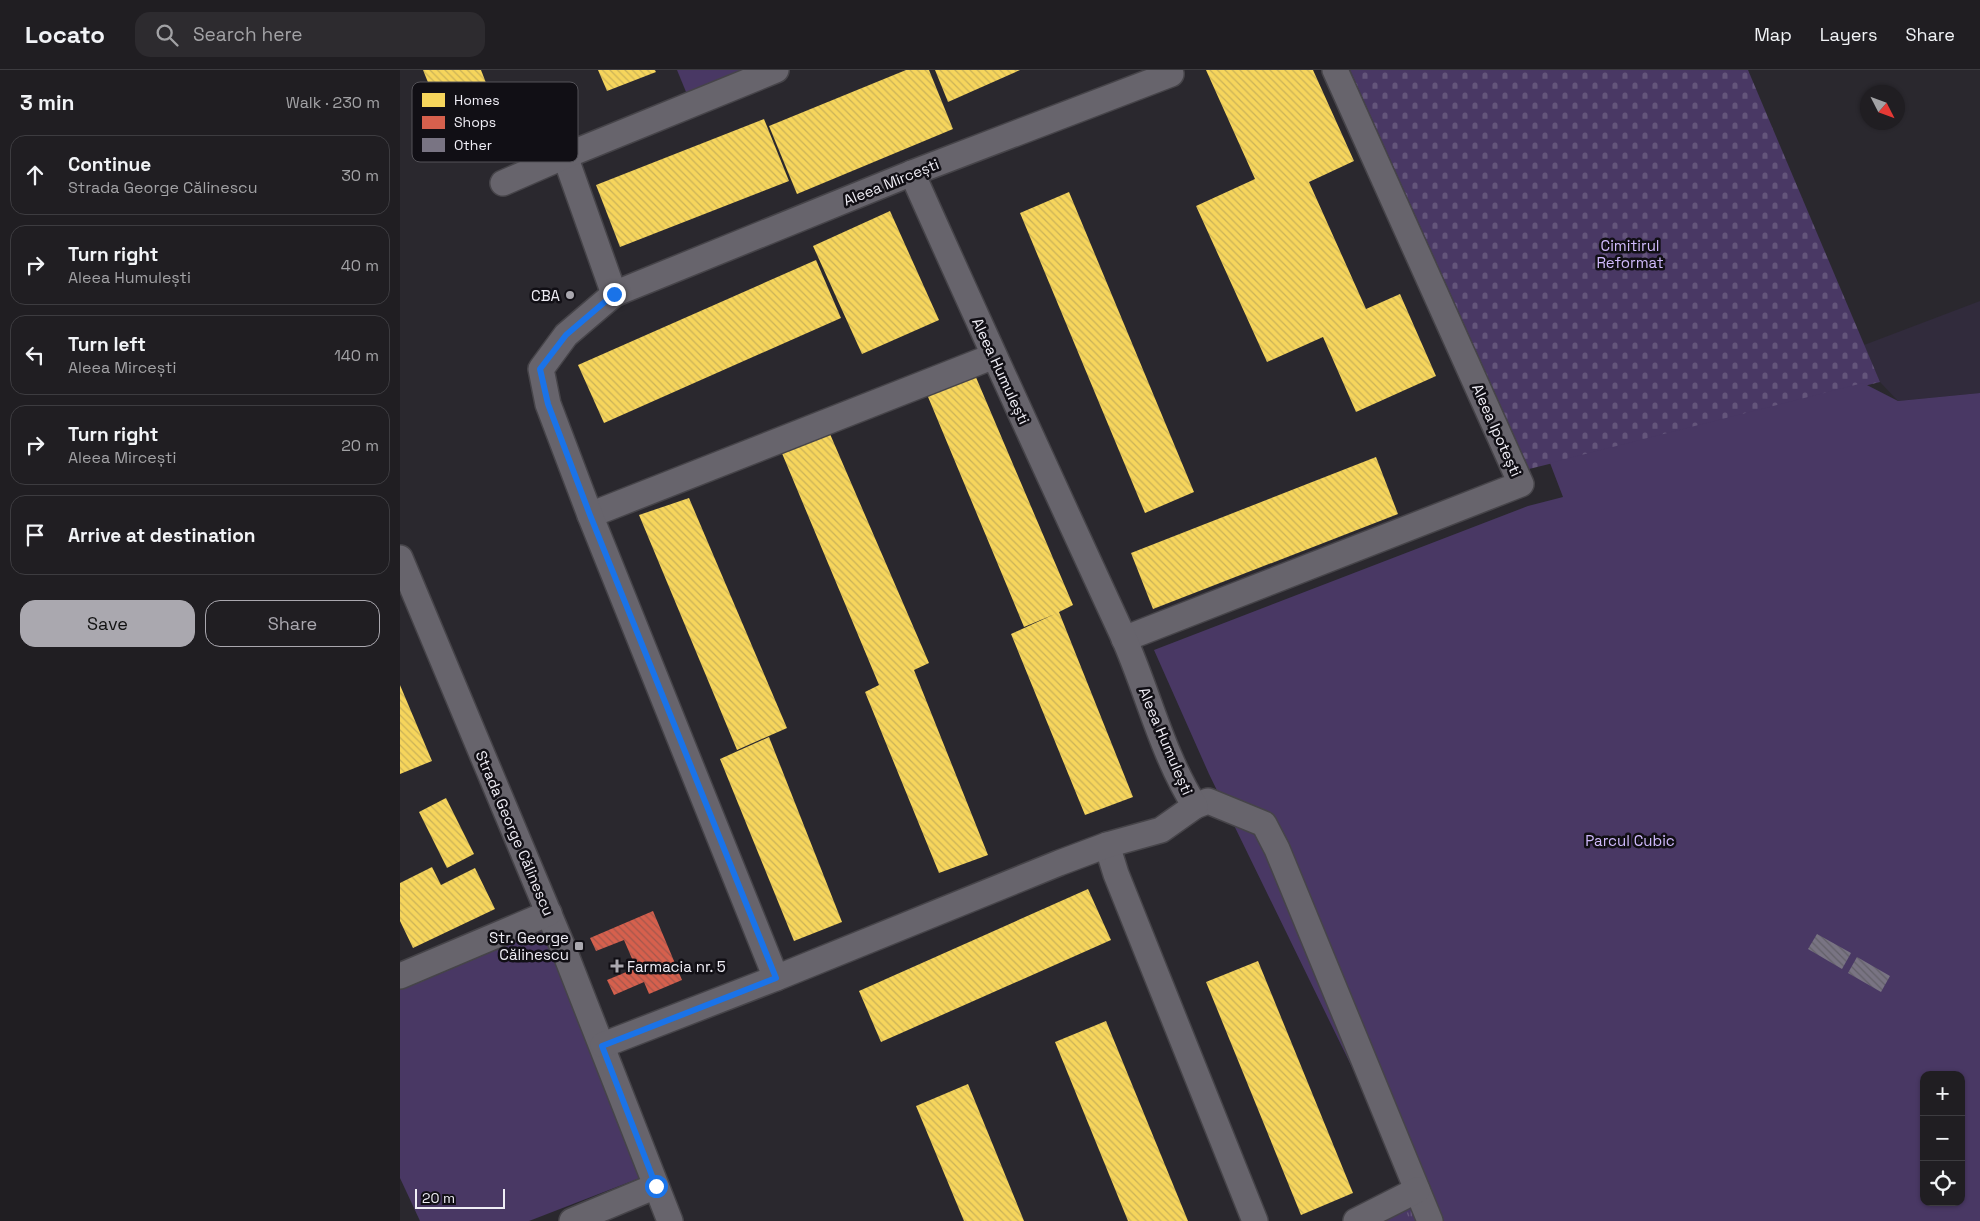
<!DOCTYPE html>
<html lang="en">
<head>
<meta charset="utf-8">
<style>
	body { margin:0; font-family:"Space Grotesk",sans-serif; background:#2d2b2f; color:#f1f3f6 }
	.controls { position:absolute; right:15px; bottom:15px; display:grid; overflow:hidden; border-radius:10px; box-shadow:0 1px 4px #0004 }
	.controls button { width:45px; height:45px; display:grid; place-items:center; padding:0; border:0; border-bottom:1px solid #3d3c40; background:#201e22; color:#f1f3f6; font:25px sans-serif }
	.compass { position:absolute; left:1460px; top:15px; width:45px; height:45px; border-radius:50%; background:#201e22; box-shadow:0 1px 4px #0004; rotate:132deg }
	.scale { position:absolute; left:15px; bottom:12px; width:90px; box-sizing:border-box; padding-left:5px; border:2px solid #efedf5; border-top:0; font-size:14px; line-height:18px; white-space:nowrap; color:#efedf5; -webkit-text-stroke:4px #110f15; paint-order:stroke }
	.stop { position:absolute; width:15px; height:15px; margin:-11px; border:4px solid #1a73e8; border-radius:50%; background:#fff }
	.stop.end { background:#1a73e8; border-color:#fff; box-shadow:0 1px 5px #0008 }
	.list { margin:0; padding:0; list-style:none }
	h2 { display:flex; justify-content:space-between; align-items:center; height:65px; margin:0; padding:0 20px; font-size:21px }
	h2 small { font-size:16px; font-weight:400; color:#a2a2a5 }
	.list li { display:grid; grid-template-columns:32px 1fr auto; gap:15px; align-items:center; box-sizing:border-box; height:80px; margin:0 10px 10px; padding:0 10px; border:1px solid #3d3c40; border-radius:15px }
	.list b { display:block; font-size:19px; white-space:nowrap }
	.list p { margin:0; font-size:16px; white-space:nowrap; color:#a2a2a5 }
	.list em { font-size:16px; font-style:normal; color:#a2a2a5 }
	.actions { display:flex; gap:10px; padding:15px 20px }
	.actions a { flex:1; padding:11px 0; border:1px solid #aaa8af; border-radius:15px; text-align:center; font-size:18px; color:#aaa8af }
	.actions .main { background:#aaa8af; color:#111 }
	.icon { flex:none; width:28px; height:28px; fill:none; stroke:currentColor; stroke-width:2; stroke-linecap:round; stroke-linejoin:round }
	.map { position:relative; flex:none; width:1580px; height:1151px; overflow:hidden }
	header { display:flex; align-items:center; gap:30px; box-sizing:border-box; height:70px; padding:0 25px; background:#201e22; border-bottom:1px solid #3d3c40 }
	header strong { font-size:24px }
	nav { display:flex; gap:28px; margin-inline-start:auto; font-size:18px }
	.search { width:350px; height:45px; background:#2d2b2f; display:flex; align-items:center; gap:12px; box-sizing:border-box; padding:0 18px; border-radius:15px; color:#a2a2a5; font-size:19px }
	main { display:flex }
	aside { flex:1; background:#201e22 }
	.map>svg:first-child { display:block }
	.built { fill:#312b3c }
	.grass { fill:url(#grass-tufts) }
	.cemetery { fill:url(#cemetery-stones) }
	.green { fill:#493864; fill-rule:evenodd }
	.homes { fill:url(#homes-back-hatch) }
	.shops { fill:url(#shops-back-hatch) }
	.building { fill:url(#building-back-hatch) }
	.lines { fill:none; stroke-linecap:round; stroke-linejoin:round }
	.street-casing { stroke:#464449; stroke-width:28 }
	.street { stroke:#67646c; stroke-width:25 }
	.route { stroke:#1a73e8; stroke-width:6 }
	.poi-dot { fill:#aaa8af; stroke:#110f15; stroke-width:2 }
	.labels { text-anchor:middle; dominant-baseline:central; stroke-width:5; stroke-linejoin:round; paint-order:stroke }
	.street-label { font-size:15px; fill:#efedf5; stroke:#110f15 }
	.park-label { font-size:15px; fill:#d1bbfd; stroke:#110f15 }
	.poi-label { font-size:15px; fill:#efedf5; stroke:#110f15; text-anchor:end }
	.key { fill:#110f15; stroke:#545258; stroke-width:1 }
	.key-label { font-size:14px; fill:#efedf5 }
</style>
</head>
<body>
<header>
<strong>Locato</strong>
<div class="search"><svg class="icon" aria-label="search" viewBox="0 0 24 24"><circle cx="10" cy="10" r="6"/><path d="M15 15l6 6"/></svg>Search here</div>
<nav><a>Map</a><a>Layers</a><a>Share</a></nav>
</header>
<main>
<aside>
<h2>3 min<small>Walk · 230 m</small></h2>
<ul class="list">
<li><svg class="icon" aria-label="ahead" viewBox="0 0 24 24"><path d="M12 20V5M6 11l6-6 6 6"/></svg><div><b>Continue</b><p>Strada George Călinescu</p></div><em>30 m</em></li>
<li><svg class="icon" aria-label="right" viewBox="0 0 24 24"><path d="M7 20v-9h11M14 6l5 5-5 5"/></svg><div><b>Turn right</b><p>Aleea Humulești</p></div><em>40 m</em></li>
<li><svg class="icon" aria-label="left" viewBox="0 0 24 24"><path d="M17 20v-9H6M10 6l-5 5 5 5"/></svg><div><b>Turn left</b><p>Aleea Mircești</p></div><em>140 m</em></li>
<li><svg class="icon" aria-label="right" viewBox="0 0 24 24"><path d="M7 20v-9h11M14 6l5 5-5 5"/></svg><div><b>Turn right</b><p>Aleea Mircești</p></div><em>20 m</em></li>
<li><svg class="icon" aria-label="arrive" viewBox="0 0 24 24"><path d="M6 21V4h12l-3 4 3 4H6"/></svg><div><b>Arrive at destination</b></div></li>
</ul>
<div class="actions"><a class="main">Save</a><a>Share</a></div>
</aside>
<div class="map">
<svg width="1580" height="1151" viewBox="0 0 1580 1151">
	<defs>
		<pattern id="grass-tufts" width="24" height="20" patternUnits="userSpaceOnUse" patternTransform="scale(1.25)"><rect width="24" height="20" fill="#493864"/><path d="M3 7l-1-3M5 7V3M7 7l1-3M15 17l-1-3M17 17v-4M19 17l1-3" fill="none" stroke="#64557b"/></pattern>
		<pattern id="cemetery-stones" width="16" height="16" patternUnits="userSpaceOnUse" patternTransform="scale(1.25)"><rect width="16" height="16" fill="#493864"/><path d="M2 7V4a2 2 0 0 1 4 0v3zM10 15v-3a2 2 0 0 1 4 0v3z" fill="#64557b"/></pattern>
		<pattern id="homes-back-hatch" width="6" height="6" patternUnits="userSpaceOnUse" patternTransform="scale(1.25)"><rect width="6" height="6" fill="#f6d55c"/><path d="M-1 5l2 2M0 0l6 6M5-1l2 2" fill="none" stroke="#cab258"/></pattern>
		<pattern id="shops-back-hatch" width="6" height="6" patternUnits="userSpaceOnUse" patternTransform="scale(1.25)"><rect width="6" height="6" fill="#d6604d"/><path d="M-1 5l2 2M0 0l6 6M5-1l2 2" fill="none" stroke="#a4574c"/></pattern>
		<pattern id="building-back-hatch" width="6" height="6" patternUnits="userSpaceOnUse" patternTransform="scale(1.25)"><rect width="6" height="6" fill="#797483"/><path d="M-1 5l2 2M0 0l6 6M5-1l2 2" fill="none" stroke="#636069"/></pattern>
	</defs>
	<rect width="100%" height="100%" fill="#2a282e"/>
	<path class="built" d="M1580 231V323L1498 331 1480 312 1464 275Z"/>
	<path class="grass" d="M1010 1132 1017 1151H973Z"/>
	<path class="cemetery" d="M950 0H1348L1480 312 1129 399Z"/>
	<g class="green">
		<path d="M277 0H366L291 34Z"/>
		<path d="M1463 313 1498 331 1580 323V1151H1027L809 704 754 580 1128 436 1163 427 1150 393ZM1524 1005H1561V1132H1524Z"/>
		<path d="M141 856 240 1108 129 1151H20L0 1108V913Z"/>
	</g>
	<g class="homes">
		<path d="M23 0H81L104 59 55 79Z"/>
		<path d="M198 0H255L256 2 207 21Z"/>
		<path d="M506 0H529L553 59 397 124 369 56Z"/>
		<path d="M535 0H620L548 32Z"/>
		<path d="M806 0H913L954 91 909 112 966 239 1000 224 1036 306 956 342 923 267 867 292 796 136 855 109Z"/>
		<path d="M364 49 389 111 220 177 196 115Z"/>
		<path d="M669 122 794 422 745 443 620 143Z"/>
		<path d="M490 141 539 250 462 284 413 176Z"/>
		<path d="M416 190 441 248 204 353 178 295Z"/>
		<path d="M575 305 673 535 659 542 733 727 685 745 611 564 655 544 624 557 526 322Z"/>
		<path d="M430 364 529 593 514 600 588 785 539 803 465 622 479 615 381 381Z"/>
		<path d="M976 387 998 444 753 539 731 483Z"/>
		<path d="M289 428 387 658 337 680 239 445Z"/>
		<path d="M0 615 32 691 0 704Z"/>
		<path d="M369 667 442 852 394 871 320 689Z"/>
		<path d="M46 728 74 784 47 798 19 742Z"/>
		<path d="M32 797 41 815 75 798 95 839 13 878 0 851V813Z"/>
		<path d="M688 819 711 870 481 972 459 921Z"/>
		<path d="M858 891 953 1123 901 1145 806 912Z"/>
		<path d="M706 951 788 1151H728L655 972Z"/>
		<path d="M568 1014 624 1151H564L516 1036Z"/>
	</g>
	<path class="shops" d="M253 841 282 910 249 924 244 912 214 925 207 910 236 898 224 870 196 881 190 868Z"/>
	<g class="building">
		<path d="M1417 864 1451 883 1442 899 1408 879Z"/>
		<path d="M1457 887 1490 906 1481 922 1448 903Z"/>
	</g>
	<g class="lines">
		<defs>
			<g id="street">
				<path d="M165 86 214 224"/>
				<path d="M103 113 165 86 376 0"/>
				<path d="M190 445 594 286"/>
				<path d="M0 488 164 880 270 1151"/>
				<path d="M724 569 1121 414 935 0"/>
				<path d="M795 736 808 731 864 754 877 779 1030 1151"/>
				<path d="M707 775 716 804 855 1151"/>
				<path d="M0 906 149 843"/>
				<path d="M376 908 190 445 148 334 141 299 166 265 214 224 512 103 771 4"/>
				<path d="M203 975 376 908 659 793 707 775 761 760 795 736C762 684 748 622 723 566 652 412 581 258 512 103"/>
				<path d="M172 1151 256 1116"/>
				<path d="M956 1151 1017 1120"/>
			</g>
		</defs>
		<use href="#street" class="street-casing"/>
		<use href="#street" class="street"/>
	</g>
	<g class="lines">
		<path class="route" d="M214 224 166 265 140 299 148 334 190 445 376 908 202 976 256 1116"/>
	</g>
	<g class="poi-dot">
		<circle cx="170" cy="225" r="5"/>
		<rect x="174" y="871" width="10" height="10" rx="2.5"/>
		<path d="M214.5 888.5h5v5h5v5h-5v5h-5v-5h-5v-5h5z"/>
	</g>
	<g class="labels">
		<g class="street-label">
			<text transform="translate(491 112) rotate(-22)">Aleea Mircești</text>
			<text transform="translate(601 301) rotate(65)">Aleea Humulești</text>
			<text transform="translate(1097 360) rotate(66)">Aleea Ipotești</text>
			<text transform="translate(766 671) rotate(67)">Aleea Humulești</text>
			<text transform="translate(115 763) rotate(67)">Strada George Călinescu</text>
		</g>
		<g class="park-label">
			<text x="1230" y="175">Cimitirul<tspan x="1230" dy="17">Reformat</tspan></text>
			<text x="1230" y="770">Parcul Cubic</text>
		</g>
		<g class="poi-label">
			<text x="160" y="225">CBA</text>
			<text x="169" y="867">Str. George<tspan x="169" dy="17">Călinescu</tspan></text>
			<text x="227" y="896" text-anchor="start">Farmacia nr. 5</text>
		</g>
	</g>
	<rect x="12" y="12" width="166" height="80" rx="8" class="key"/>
	<rect x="22" y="23" width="23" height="14" fill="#f6d55c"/>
	<rect x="22" y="46" width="23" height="13" fill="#d6604d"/>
	<rect x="22" y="68" width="23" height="14" fill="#797483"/>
	<g class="key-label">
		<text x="54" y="35">Homes</text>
		<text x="54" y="57">Shops</text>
		<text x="54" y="80">Other</text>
	</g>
</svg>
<div class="controls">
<button>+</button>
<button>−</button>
<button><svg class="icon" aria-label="locate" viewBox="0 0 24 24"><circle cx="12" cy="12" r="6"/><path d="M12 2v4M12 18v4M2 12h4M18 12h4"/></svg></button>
</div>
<svg class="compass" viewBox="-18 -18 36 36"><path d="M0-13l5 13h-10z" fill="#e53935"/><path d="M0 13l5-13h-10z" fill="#a2a2a5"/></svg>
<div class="scale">20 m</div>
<div class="stop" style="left:256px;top:1116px"></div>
<div class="stop end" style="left:214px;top:224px"></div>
</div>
</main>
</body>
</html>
